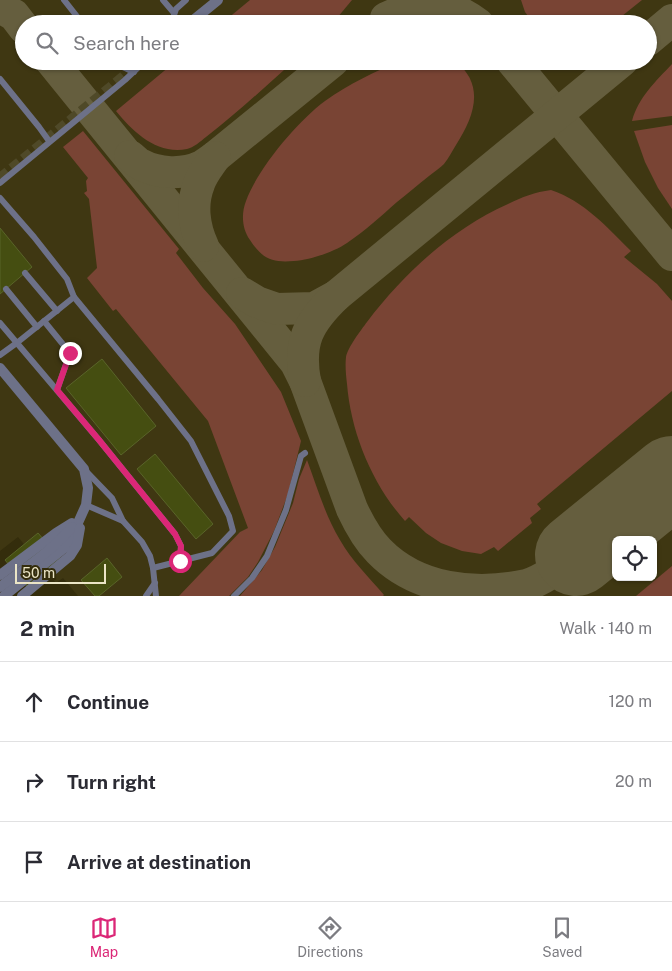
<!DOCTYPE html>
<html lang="en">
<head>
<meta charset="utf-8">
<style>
	body { margin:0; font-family:"Public Sans",sans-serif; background:#f7f7f7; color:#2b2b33 }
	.controls { position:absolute; right:15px; bottom:15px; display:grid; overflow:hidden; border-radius:8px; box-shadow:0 1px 4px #0004 }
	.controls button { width:45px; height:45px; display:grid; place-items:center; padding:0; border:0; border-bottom:1px solid #e1e1e2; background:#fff; color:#2b2b33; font:25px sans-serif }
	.scale { position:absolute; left:15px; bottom:12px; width:91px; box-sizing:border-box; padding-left:5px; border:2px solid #ebe5c6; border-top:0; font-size:14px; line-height:18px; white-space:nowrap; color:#ebe5c6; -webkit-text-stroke:4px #342d0c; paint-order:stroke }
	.stop { position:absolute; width:15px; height:15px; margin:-11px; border:4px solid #db2777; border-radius:50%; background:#fff }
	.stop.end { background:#db2777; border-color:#fff; box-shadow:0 1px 5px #0008 }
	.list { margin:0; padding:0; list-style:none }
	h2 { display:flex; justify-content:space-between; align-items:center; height:65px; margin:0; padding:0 20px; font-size:21px }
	h2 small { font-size:16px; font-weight:400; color:#7c7c81 }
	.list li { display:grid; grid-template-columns:32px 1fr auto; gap:15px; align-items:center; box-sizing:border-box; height:80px; padding:0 20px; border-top:1px solid #e1e1e2 }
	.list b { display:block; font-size:19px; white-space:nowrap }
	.list em { font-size:16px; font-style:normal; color:#7c7c81 }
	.icon { flex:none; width:28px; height:28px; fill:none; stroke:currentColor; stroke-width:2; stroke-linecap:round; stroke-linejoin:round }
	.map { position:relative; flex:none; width:672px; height:596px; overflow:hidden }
	.search { position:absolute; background:#fff; box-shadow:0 1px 4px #0004; left:15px; right:15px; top:15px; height:55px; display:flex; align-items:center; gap:12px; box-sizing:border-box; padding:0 18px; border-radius:28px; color:#7c7c81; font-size:19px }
	.sheet { height:305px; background:#fff }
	nav { display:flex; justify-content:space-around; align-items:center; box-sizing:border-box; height:70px; border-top:1px solid #e1e1e2; background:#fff; font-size:14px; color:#7c7c81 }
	nav a { display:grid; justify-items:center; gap:2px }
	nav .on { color:#db2777 }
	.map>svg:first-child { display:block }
	.built { fill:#3f3712; fill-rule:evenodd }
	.green { fill:#794434 }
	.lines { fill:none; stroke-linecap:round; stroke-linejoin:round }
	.taxiway { stroke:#655e3e; stroke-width:32 }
	.runway { stroke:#655e3e; stroke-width:82 }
	.building { fill:#454e11; stroke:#596429 }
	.street-tunnel { stroke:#4f4928; stroke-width:10; stroke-dasharray:10 5; stroke-linecap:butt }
	.lane { stroke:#6d7188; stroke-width:6 }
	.street { stroke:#6d7188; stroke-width:10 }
	.route { stroke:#db2777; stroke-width:6 }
</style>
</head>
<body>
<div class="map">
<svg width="672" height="596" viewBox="0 0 672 596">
	<rect width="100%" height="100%" fill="#342d0c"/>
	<path class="built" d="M0 0H672V596H78L63 578 56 583 18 537 0 551ZM24 24H648V61H24ZM616 540H653V577H616Z"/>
	<g class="green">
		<path d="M250 0H352L332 24H221Z"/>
		<path d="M521 0H642L622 16 604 24H534L525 12Z"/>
		<path d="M176 61H294C265 87 237 113 206 137 201 141 193 148 187 149 157 155 133 132 116 111Z"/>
		<path d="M402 61H455C486 85 474 117 456 145 452 151 449 158 444 164 440 168 434 172 429 176 418 185 408 193 397 202 381 216 365 231 347 243 334 252 310 260 294 261 273 263 262 259 250 240 242 229 241 214 246 201 258 168 298 121 325 101 349 84 375 71 402 61Z"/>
		<path d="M672 64V116L632 121C638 98 656 81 672 64Z"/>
		<path d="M672 125V209L658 188 645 162 634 131Z"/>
		<path d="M83 131 179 249 176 253 203 288 235 324 281 392 301 441 288 494 274 531 258 562 248 577 229 596H179L240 532 248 528 208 421 116 309 113 311 87 278 97 268 89 199 84 193 87 191 86 181 88 178 63 147Z"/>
		<path d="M551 190C584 201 607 227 631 251L624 257 657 284 672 301V391L537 504 541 509 530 518 532 523 498 551 494 547 481 554 462 551 441 543 426 533 409 517 405 521C372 484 351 433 347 384 346 375 345 366 346 357 348 347 361 330 367 322 404 273 452 229 508 204 522 197 535 192 551 190Z"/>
		<path d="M307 460C317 487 325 515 340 540 351 560 369 577 384 595L383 596H240L262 570 275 547 293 503 299 479Z"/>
		<path d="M672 566V596H636Z"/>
	</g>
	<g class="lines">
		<g class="taxiway">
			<path d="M0 7 14 15 24 28"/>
			<path d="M386 18C420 2 447 0 478 24"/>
			<path d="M648 40 672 20"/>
			<path d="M51 61 296 363 305 381 352 509C359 524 367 539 379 551 417 590 475 596 527 585 545 579 560 567 576 555"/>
			<path d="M512 61 672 255"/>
			<path d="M130 156C133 158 136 162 140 164 158 174 183 175 202 166 206 163 211 160 215 157L333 61"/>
			<path d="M203 246C194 227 191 204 199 184 202 174 209 166 215 157"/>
			<path d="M242 293 257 302 277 309 314 308 336 296"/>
			<path d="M305 381C298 342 308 323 336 296L622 61"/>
		</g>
		<path class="runway" d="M576 555 672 477"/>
	</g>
	<g class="building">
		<path d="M0 228 32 267 0 294Z"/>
		<path d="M102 359 156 426 121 455 66 388Z"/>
		<path d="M155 454 213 524 196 539 137 469Z"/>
		<path d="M38 533 62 561 29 589 5 560Z"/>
		<path d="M107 558 122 577 99 596H95L81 580Z"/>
	</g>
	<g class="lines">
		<path class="street-tunnel" d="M0 178 137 65"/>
		<g class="lane">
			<path d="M64 0 83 24"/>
			<path d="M163 0 174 13"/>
			<path d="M171 24 176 9 186 0"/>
			<path d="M114 61 116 64 134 72"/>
			<path d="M0 79 39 127 49 141"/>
			<path d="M0 183 125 80 145 61"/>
			<path d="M0 198 34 237 67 279 74 297 18 342 0 355"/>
			<path d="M25 273 57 311"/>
			<path d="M6 289 37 327"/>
			<path d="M74 297 158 399 191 441 229 516 233 531 212 553 153 568"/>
			<path d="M44 321 70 353 57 390"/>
			<path d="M0 323 99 440 175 534 181 546 180 561"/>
			<path d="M85 470 112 498 123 521 142 542 150 556 153 568 156 596"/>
			<path d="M86 505 123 521"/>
			<path d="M146 596 155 583"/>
			<path d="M234 596 252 578 267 556 286 510 301 456 305 453"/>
		</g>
		<g class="street">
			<path d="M191 22 218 0"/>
			<path d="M0 368 84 469 88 488 86 505 68 545 4 596"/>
			<path d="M0 575 56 533 72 523"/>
			<path d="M0 587C25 568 52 551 72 527"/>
			<path d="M22 596 70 556 77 545 80 528"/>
		</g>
	</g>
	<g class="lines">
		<path class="route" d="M70 353 57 390 99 440 175 534 181 546 180 561"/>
	</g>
</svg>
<div class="controls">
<button><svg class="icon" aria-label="locate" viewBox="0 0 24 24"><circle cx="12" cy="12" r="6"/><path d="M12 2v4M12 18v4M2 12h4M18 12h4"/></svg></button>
</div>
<div class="scale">50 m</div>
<div class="stop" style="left:180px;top:561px"></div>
<div class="stop end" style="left:70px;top:353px"></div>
<div class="search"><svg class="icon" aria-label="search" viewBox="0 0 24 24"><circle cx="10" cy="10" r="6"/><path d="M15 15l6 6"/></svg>Search here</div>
</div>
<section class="sheet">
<h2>2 min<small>Walk · 140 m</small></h2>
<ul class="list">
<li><svg class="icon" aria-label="ahead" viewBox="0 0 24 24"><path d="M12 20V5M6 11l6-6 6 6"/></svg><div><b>Continue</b></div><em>120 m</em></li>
<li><svg class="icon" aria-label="right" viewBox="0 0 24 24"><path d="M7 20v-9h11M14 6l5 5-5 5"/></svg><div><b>Turn right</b></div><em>20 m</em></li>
<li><svg class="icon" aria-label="arrive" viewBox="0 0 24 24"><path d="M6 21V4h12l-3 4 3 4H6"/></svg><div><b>Arrive at destination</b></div></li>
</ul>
</section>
<nav>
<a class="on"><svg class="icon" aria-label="map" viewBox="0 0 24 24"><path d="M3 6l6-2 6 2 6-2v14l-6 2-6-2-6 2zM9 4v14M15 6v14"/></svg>Map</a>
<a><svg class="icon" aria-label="directions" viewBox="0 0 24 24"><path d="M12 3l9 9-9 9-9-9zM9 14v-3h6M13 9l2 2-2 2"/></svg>Directions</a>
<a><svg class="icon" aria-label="saved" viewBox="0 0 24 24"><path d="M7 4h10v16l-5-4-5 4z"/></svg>Saved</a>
</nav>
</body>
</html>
